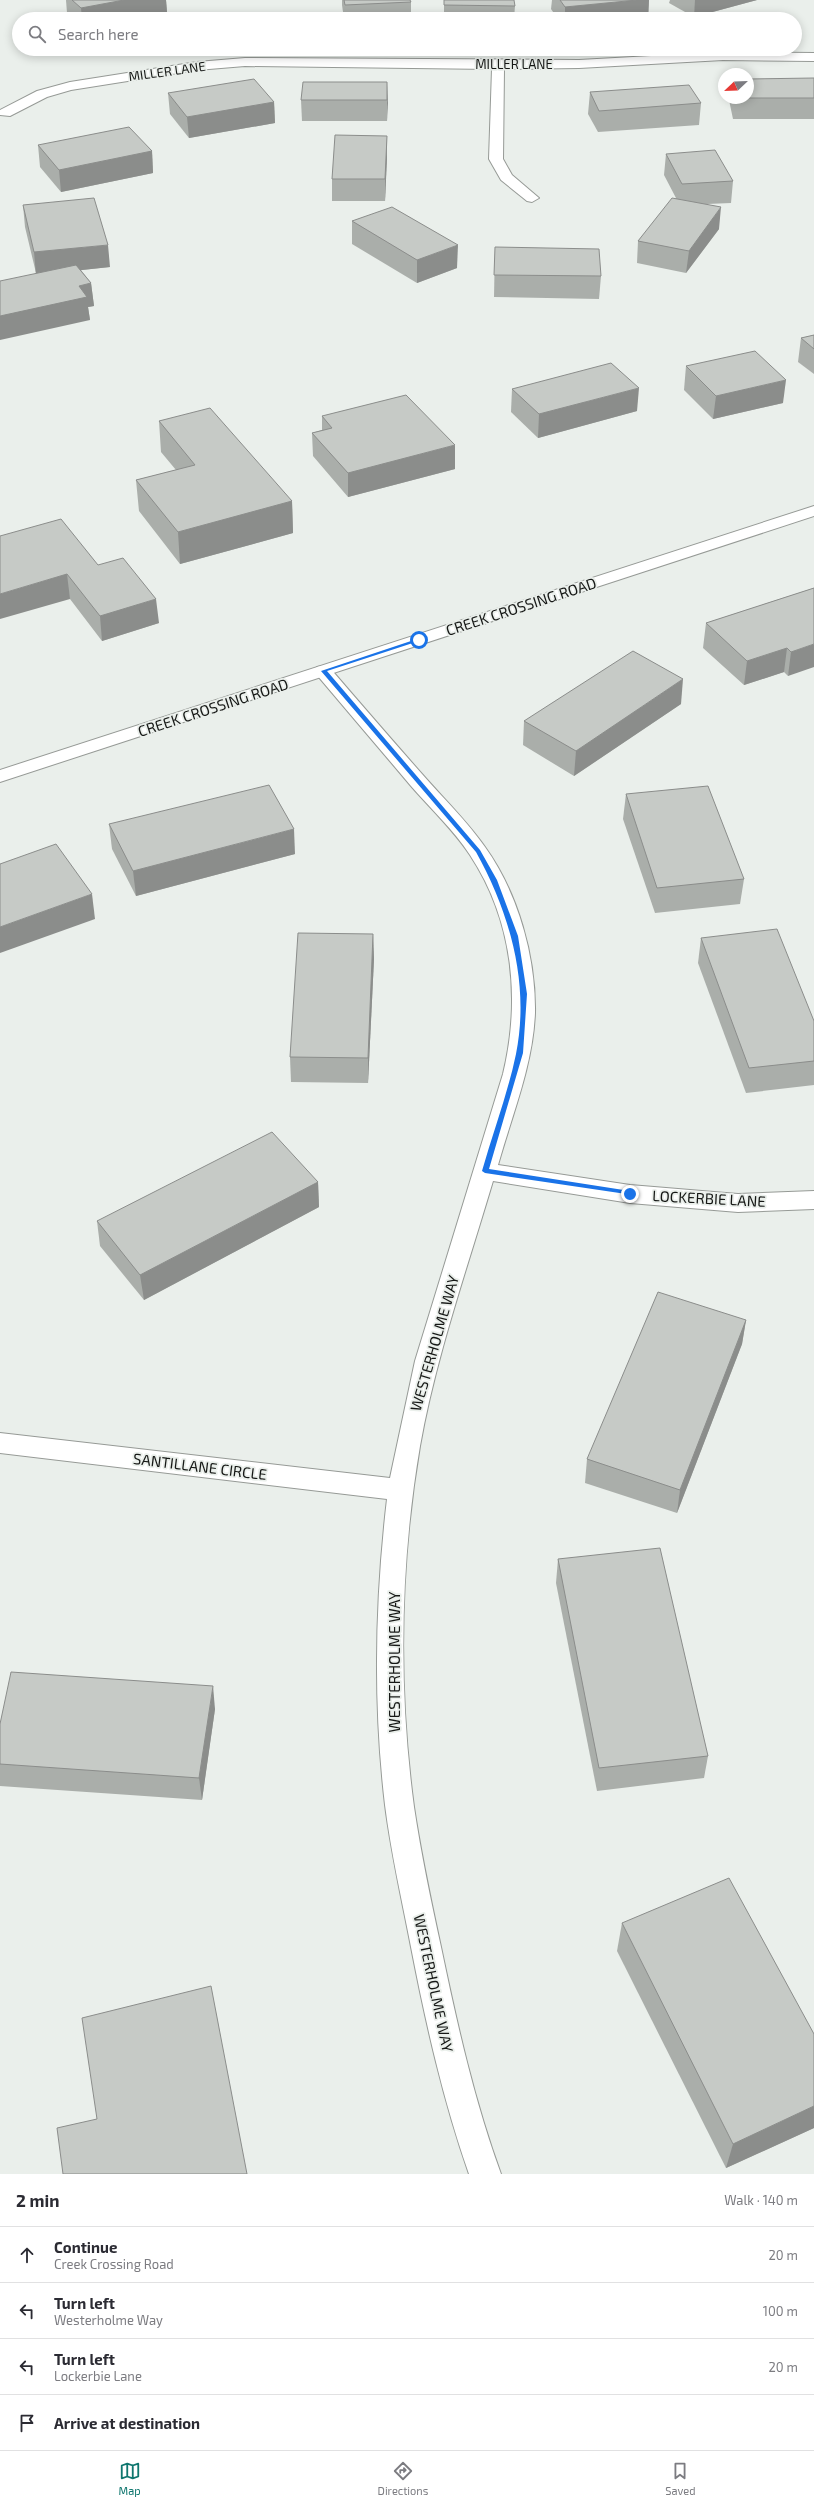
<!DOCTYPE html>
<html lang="en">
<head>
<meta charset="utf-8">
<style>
	body { margin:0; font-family:"Exo 2",sans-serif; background:#f7f7f7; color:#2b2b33 }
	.compass { position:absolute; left:718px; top:68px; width:36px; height:36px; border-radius:50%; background:#fff; box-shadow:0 2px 10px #0003; rotate:247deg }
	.stop { position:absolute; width:12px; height:12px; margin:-9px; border:3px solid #1a73e8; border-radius:50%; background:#fff }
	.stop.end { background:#1a73e8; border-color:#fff; box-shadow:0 1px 4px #0008 }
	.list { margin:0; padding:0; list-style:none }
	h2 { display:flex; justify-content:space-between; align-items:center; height:52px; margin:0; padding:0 16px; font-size:17px }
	h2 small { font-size:13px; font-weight:400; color:#7c7c81 }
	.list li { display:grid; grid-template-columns:26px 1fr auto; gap:12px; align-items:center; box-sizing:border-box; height:56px; padding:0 16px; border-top:1px solid #e1e1e2 }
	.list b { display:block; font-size:15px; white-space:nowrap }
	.list p { margin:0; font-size:13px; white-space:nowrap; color:#7c7c81 }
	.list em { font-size:13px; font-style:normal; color:#7c7c81 }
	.icon { flex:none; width:22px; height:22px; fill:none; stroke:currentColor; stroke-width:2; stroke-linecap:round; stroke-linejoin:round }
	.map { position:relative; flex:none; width:814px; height:2174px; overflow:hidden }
	.search { position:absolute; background:#fff; box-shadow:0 2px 10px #0003; left:12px; right:12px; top:12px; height:44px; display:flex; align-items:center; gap:10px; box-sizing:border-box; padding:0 14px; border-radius:22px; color:#7c7c81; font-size:15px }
	.sheet { height:276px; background:#fff }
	nav { display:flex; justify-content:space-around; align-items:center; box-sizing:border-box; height:56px; border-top:1px solid #e1e1e2; background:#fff; font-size:11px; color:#7c7c81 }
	nav a { display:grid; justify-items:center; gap:2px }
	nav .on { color:#0f766e }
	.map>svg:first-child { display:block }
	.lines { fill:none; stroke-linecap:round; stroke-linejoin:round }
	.street-casing { stroke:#969a96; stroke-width:2 }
	.secondary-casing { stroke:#969a96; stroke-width:2 }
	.street { fill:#fff; fill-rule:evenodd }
	.secondary { fill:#fff; fill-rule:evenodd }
	.wall { fill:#aaaeaa }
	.shaded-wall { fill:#8b8d8b }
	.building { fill:#c6cac6; stroke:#8b8d8b }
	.route { fill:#1a73e8 }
	.labels { text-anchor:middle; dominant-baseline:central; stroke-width:3.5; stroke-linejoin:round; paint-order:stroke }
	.far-street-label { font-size:13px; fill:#161816; stroke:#eaefeb }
	.street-label { font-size:15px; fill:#161816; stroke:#eaefeb }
</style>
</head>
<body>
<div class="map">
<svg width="814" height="2174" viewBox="0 0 814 2174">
	<rect width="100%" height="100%" fill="#eaefeb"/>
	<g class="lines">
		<defs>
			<g id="street">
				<path d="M723 52 814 53V61L723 60 579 68 504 69 503 159 512 175 539 198 532 202 527 201 501 180 489 159 492 69 245 66 197 70 71 90 47 97 10 116 0 115V110L37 91 70 82 197 62 245 58 579 60Z"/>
				<path d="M323 666 329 667C360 703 391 739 422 774 443 798 467 821 485 847 518 893 536 957 535 1013 533 1065 512 1115 498 1165L630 1185 738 1194 814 1191V1209L738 1212 630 1203 493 1181C467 1269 436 1356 420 1446 400 1564 398 1688 414 1807 421 1854 431 1901 441 1947 457 2024 474 2100 501 2174H469C443 2100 426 2024 411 1947 402 1900 391 1853 385 1805 373 1703 375 1601 387 1499L0 1453V1433L390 1478 415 1361 503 1074C521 999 513 920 470 855 454 830 430 808 411 786 380 749 348 712 317 675L314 671 317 667Z"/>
			</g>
			<path id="secondary" d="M814 506V516L0 782V770Z"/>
		</defs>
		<use href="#street" class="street-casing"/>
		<use href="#secondary" class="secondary-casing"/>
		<use href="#street" class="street"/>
		<use href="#secondary" class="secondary"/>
	</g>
	<g class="wall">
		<path d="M66 0H166L167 12 133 19H73L67 13Z"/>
		<path d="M342 0H410L411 2V19H344L342 5Z"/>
		<path d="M444 0 515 6 514 19H444Z"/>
		<path d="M552 0H649L648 19H558L551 9Z"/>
		<path d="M670 0H757L694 17 669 3Z"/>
		<path d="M814 78V119H733L729 100V98H748Z"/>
		<path d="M387 82V121H302L301 100Z"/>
		<path d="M590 92 701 103 699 125 598 132 588 114Z"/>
		<path d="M168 93 274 102 275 123 189 138 170 114Z"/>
		<path d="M387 136V157L385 201H332V179Z"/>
		<path d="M38 145 152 151 153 173 61 192 40 167Z"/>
		<path d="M666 154 733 181 731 203 707 204 719 229 686 273 637 263 638 241 676 198 664 175Z"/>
		<path d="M23 205 110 267 81 270 91 283 94 306 88 307 90 320 36 273 25 227Z"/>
		<path d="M352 221 457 268 417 283 352 244Z"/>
		<path d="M495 247 601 276 599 299 494 297Z"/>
		<path d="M814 335V374L798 362 801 338Z"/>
		<path d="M686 366 783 403 713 419 684 390Z"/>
		<path d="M512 389 637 411 538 438 511 412Z"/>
		<path d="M322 416 455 469 348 497 313 456 312 433 322 430Z"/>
		<path d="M159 421 292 501 293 533 180 564 139 511 136 480 176 470 161 452Z"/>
		<path d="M0 536 98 565 159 623 102 641 70 599Z"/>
		<path d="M814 588 788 676 784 672 744 685 703 648 706 623Z"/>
		<path d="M681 704 574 776 523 745 524 721Z"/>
		<path d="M626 794 744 879 740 904 655 913 623 819Z"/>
		<path d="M109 824 295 854 136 896 112 849Z"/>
		<path d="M373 934 374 959 368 1083 291 1082 290 1057Z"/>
		<path d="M701 938 814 1021V1085L746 1093 698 963Z"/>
		<path d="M318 1182 319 1207 144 1300 100 1246 97 1221Z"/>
		<path d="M746 1320 742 1344 677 1513 585 1483 587 1459Z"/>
		<path d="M558 1559 708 1756 704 1778 597 1791 556 1583Z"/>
		<path d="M215 1709 202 1800 0 1786V1724Z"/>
		<path d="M622 1923 814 2034V2128L726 2168 617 1951Z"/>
	</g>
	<g class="shaded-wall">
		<path d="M124 0H166L167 12 133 19H82L81 8Z"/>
		<path d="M637 0H649L648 19H565V7Z"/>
		<path d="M695 0H757L694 17Z"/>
		<path d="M387 82 388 103 387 121Z"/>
		<path d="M274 102 275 123 189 138 187 117Z"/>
		<path d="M387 136V157L385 201V179Z"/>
		<path d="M152 151 153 173 61 192 59 170Z"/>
		<path d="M721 207 719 229 686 273 689 251Z"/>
		<path d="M108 245 110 267 36 275 34 252Z"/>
		<path d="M458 245 457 268 417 283V260Z"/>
		<path d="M91 283 94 306 88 307 90 320 0 340V316L79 286Z"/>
		<path d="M786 380 783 403 713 419 716 396Z"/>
		<path d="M639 388 637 411 538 438 539 414Z"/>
		<path d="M455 445V469L348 497V473Z"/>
		<path d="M292 501 293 533 180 564 178 532Z"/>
		<path d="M67 574 70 599 0 619V594Z"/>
		<path d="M156 599 159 623 102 641 100 616Z"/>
		<path d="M814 644V667L788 676 791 652Z"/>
		<path d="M787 648 784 672 744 685 747 661Z"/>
		<path d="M683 679 681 704 574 776 576 751Z"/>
		<path d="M294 829 295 854 136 896 133 871Z"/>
		<path d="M92 894 95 919 0 953V927Z"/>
		<path d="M373 934 374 959 368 1083V1058Z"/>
		<path d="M318 1182 319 1207 144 1300 140 1275Z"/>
		<path d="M746 1320 742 1344 677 1513 680 1490Z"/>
		<path d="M213 1686 215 1709 202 1800 199 1778Z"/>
		<path d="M814 2106V2128L726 2168 733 2144Z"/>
	</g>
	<g class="building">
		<path d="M72 0H124L81 8Z"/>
		<path d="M344 0H410L411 2 345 5Z"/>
		<path d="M444 0H514L515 6 444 5Z"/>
		<path d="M560 0H637L565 7Z"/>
		<path d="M814 78V98H748V79Z"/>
		<path d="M254 79 274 102 187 117 168 93Z"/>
		<path d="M303 82H387V100H301Z"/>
		<path d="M689 85 701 103 599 111 590 92Z"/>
		<path d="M129 127 152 151 59 170 38 145Z"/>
		<path d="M335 135 387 136 385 179H332Z"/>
		<path d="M715 150 733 181 682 184 666 154Z"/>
		<path d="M94 198 108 245 34 252 23 205Z"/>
		<path d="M672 198 721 207 689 251 638 241Z"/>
		<path d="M392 207 458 245 417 260 352 221Z"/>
		<path d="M495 247 599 249 601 276 494 275Z"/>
		<path d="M76 265 91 283 79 286 87 297 0 316V281Z"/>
		<path d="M814 335V349L801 338Z"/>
		<path d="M755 351 786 380 716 396 686 366Z"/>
		<path d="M611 363 639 388 539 414 512 389Z"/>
		<path d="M406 395 455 445 348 473 312 433 332 428 322 416Z"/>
		<path d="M210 408 292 501 178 532 136 480 195 465 159 421Z"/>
		<path d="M61 519 98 565 123 558 156 599 100 616 67 574 0 594V536Z"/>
		<path d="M814 588V644L791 652 787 648 747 661 706 623Z"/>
		<path d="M633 651 683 679 576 751 524 721Z"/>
		<path d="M269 785 294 829 133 871 109 824Z"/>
		<path d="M708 786 744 879 657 888 626 794Z"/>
		<path d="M56 844 92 894 0 927V864Z"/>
		<path d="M777 929 814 1021V1061L749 1068 701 938Z"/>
		<path d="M298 933 373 934 368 1058 290 1057Z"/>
		<path d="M272 1132 318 1182 140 1275 97 1221Z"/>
		<path d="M658 1292 746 1320 680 1490 587 1459Z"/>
		<path d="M660 1548 708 1756 599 1768 558 1559Z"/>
		<path d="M11 1672 213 1686 199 1778 0 1764V1724Z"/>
		<path d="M729 1878 814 2034V2106L733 2144 622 1923Z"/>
		<path d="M211 1986 247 2174H63L57 2128 97 2119 82 2018Z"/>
	</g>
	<path class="route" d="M417 639 422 640 327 671 480 850 497 880 518 936 527 994 523 1053 489 1169 630 1191 633 1195 485 1173 482 1171C493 1132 508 1093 516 1054 530 984 510 913 476 852L321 671Z"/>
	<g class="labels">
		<g class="far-street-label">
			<text x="514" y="64">MILLER LANE</text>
			<text transform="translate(167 71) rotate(-8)">MILLER LANE</text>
		</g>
		<g class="street-label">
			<text transform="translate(521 606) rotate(-18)">CREEK CROSSING ROAD</text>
			<text transform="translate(213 707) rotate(-18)">CREEK CROSSING ROAD</text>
			<text transform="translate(709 1198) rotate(3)">LOCKERBIE LANE</text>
			<text transform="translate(434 1343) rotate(-74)">WESTERHOLME WAY</text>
			<text transform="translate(200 1466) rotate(7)">SANTILLANE CIRCLE</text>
			<text transform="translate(394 1662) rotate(-90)">WESTERHOLME WAY</text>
			<text transform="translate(434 1983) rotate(78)">WESTERHOLME WAY</text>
		</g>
	</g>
</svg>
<svg class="compass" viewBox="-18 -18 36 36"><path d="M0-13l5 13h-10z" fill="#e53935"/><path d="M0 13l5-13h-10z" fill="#7c7c81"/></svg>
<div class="stop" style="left:419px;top:640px"></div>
<div class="stop end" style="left:630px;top:1194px"></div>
<div class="search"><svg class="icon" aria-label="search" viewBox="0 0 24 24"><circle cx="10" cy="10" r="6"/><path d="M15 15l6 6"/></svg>Search here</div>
</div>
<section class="sheet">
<h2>2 min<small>Walk · 140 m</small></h2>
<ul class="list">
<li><svg class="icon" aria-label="ahead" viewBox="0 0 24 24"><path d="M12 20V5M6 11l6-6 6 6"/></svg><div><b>Continue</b><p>Creek Crossing Road</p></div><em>20 m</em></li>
<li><svg class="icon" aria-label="left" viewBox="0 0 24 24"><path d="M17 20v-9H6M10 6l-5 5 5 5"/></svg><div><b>Turn left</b><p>Westerholme Way</p></div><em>100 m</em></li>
<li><svg class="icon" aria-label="left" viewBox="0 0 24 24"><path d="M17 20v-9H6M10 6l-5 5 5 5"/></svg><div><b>Turn left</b><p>Lockerbie Lane</p></div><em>20 m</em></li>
<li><svg class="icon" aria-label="arrive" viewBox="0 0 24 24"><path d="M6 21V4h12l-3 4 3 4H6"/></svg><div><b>Arrive at destination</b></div></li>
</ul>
</section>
<nav>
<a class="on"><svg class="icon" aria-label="map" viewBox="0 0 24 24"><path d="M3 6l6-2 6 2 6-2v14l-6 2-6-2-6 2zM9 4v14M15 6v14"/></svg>Map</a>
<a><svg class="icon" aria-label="directions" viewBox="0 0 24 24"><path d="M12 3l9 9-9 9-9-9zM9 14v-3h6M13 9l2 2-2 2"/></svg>Directions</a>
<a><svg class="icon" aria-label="saved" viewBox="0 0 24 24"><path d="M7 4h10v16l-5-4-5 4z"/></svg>Saved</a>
</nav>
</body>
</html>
